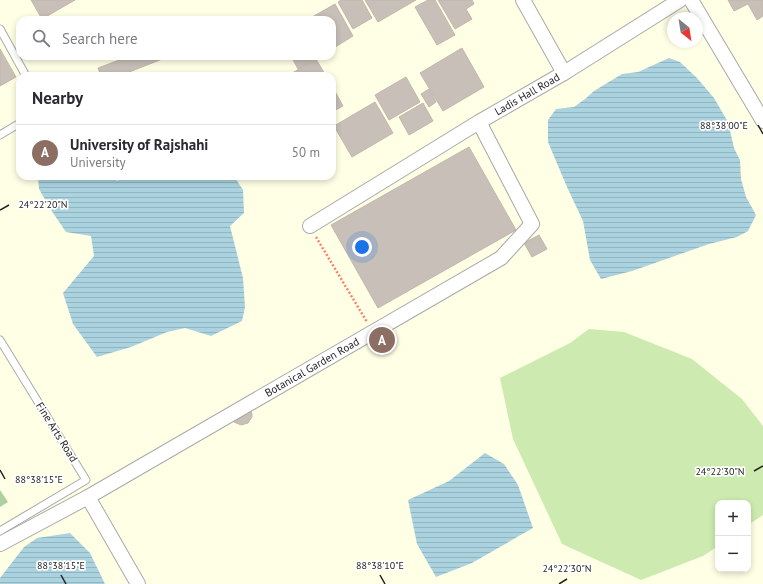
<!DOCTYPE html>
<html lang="en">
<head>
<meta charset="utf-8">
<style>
	body { margin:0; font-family:"PT Sans",sans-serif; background:#f2f2f3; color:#2b2b33 }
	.controls { position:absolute; right:12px; bottom:12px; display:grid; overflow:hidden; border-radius:8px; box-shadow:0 2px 6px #0003 }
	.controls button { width:36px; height:36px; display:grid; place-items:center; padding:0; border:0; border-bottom:1px solid #e1e1e2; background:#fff; color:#2b2b33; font:20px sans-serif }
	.compass { position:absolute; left:667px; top:12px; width:36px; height:36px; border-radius:50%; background:#fff; box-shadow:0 2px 6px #0003; rotate:150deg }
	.you { position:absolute; left:362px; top:247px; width:14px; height:14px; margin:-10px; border:3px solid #fff; border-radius:50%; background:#1a73e8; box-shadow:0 0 0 6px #1a73e833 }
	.badge { display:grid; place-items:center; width:26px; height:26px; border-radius:50%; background:#d93025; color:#fff; font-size:13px; font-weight:700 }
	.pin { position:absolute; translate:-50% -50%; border:2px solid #fff; box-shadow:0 1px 4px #0006 }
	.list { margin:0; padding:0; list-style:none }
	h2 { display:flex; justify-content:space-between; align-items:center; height:52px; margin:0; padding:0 16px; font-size:17px }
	h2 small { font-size:13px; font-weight:400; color:#7c7c81 }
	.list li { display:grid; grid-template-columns:26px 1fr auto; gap:12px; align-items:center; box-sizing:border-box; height:56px; padding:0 16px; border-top:1px solid #e1e1e2 }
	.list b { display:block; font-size:15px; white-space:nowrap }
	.list p { margin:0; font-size:13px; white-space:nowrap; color:#7c7c81 }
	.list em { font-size:13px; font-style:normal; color:#7c7c81 }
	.icon { flex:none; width:22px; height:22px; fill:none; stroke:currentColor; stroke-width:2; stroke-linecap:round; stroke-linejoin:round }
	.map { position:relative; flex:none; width:763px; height:584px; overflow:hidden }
	.search { position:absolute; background:#fff; box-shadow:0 2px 6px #0003; left:16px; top:16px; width:320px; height:44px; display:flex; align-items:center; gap:10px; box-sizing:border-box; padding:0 14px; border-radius:12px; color:#7c7c81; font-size:15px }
	.panel { position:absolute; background:#fff; box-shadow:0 2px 6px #0003; left:16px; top:72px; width:320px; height:108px; border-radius:12px }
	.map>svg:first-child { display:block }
	.education { fill:#ffffe5; fill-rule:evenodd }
	.forest { fill:url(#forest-crowns) }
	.garden { fill:#cdebb0 }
	.water { fill:url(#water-rules) }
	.building { fill:#c7bfb8; stroke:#c4b6ab }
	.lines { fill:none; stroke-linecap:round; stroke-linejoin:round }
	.lane-casing { stroke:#a9a9a9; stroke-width:9 }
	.street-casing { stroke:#a9a9a9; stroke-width:16 }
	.path { stroke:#fa8072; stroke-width:2.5; stroke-dasharray:2 2; stroke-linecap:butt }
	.lane { stroke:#fff; stroke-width:7 }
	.street { stroke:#fff; stroke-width:14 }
	.ticks { fill:none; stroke:#222; stroke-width:1.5 }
	.labels { text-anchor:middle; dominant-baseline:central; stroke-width:3.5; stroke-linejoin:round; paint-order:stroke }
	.street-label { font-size:11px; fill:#222; stroke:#fff }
	.ticks-label { font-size:10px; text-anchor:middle; fill:#222; stroke:#fff; stroke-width:3.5; stroke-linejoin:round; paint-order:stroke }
</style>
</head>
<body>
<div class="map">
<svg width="763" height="584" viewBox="0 0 763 584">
	<defs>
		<pattern id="forest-crowns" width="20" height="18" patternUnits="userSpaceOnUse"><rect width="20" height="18" fill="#add19e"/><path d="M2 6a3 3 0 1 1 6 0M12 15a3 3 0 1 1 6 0" fill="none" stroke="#95b388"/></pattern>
		<pattern id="water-rules" width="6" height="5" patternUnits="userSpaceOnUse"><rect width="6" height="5" fill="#aad3df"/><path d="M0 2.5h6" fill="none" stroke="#92b5bf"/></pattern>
	</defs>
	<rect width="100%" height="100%" fill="#f2efe9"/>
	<path class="education" d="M0 0H763V584H0ZM673 18H697V42H673ZM20 20H332V56H20ZM20 76H332V176H20ZM718 503H748V569H718Z"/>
	<path class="forest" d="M0 490 8 502 0 507Z"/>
	<path class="garden" d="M589 329 624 332 692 359 742 399 763 426V515L748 525V503H718V546L703 556 641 580 562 544 513 439 500 378 570 343Z"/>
	<g class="water">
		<path d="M669 58 680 62 697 78 714 98 728 122 734 148 740 160 741 179 746 197 756 215 748 231 737 237 709 244 632 271 601 279 590 260 583 221 567 187 548 142V120L556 109 574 107 585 99 594 91 622 74 638 72Z"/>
		<path d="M38 176H113L117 181 125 176H234L243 190 244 213 230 226 243 278 245 307 242 321 211 336 185 328 167 332 131 347 97 357 73 324 63 293 94 256 91 236 66 232 51 210 39 189Z"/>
		<path d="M485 453 504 464 518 485 533 528 472 563 436 577 417 544 408 500 449 481Z"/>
		<path d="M70 533 90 553 105 584H0V578L24 547 37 538Z"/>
	</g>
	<g class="building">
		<path d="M31 0H75L42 19Z"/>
		<path d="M341 0H362L372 18 353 29 338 2Z"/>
		<path d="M365 0H416L378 22Z"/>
		<path d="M428 0H435L455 35 437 45 415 7Z"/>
		<path d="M438 0H472L474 4 466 9 472 19 455 29Z"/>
		<path d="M728 0H763V16L757 20 748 4 734 11Z"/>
		<path d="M335 4 353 36 332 49V20H307Z"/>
		<path d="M462 48 484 87 443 111 420 73Z"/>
		<path d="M0 49 16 77 0 86Z"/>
		<path d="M130 56H170L119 76H101L98 68Z"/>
		<path d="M291 56H319L298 69Z"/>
		<path d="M316 59 326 76H289V75Z"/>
		<path d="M406 77 420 102 389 120 375 95Z"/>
		<path d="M332 86 343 106 332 112Z"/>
		<path d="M429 89 436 102 429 107 421 94Z"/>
		<path d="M375 102 393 133 352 157 334 126Z"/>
		<path d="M423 103 433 121 409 135 399 117Z"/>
		<path d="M469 147 516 230 378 308 331 225Z"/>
		<path d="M539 235 547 249 532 257 524 243Z"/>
		<path d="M250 408 252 414V417L248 423 241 425 234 422 232 419Z"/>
	</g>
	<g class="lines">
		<defs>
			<g id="lane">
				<path d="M0 29 26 76"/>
				<path d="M0 135 20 123"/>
				<path d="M0 340 86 480 0 531"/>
			</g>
			<g id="street">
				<path d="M691 0 763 121"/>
				<path d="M564 73 680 0"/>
				<path d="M310 226 479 122 564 73 523 0"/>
				<path d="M88 497 501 258 532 224 479 122"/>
				<path d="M0 544 88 497 138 584"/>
			</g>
		</defs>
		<use href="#lane" class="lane-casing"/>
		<use href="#street" class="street-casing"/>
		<path class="path" d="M316 237 367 322"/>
		<use href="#lane" class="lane"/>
		<use href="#street" class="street"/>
	</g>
	<path class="ticks" d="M758 125 763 134M0 210 9 205M0 470 5 479M754 471 763 466M61 575 66 584M380 575 385 584M559 584 567 579"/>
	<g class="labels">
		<g class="street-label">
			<text transform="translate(527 94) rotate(-30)">Ladis Hall Road</text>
			<text transform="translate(312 367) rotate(-30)">Botanical Garden Road</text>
			<text transform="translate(57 432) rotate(58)">Fine Arts Road</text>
		</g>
	</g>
	<g class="ticks-label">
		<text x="724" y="129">88°38'00"E</text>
		<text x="43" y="208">24°22'20"N</text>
		<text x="720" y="475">24°22'30"N</text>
		<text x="39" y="483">88°38'15"E</text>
		<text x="61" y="569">88°38'15"E</text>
		<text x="380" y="569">88°38'10"E</text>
		<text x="567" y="572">24°22'30"N</text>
	</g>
</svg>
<div class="controls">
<button>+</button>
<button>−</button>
</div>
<svg class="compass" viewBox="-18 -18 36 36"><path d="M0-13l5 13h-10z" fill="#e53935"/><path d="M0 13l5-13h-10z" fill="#7c7c81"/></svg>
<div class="you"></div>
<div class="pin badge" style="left:382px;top:340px;background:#8d6e63">A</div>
<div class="search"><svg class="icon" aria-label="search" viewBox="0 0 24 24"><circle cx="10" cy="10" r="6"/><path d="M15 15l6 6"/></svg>Search here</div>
<section class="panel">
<h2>Nearby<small></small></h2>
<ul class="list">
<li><span class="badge" style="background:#8d6e63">A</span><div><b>University of Rajshahi</b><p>University</p></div><em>50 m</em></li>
</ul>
</section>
</div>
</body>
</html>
